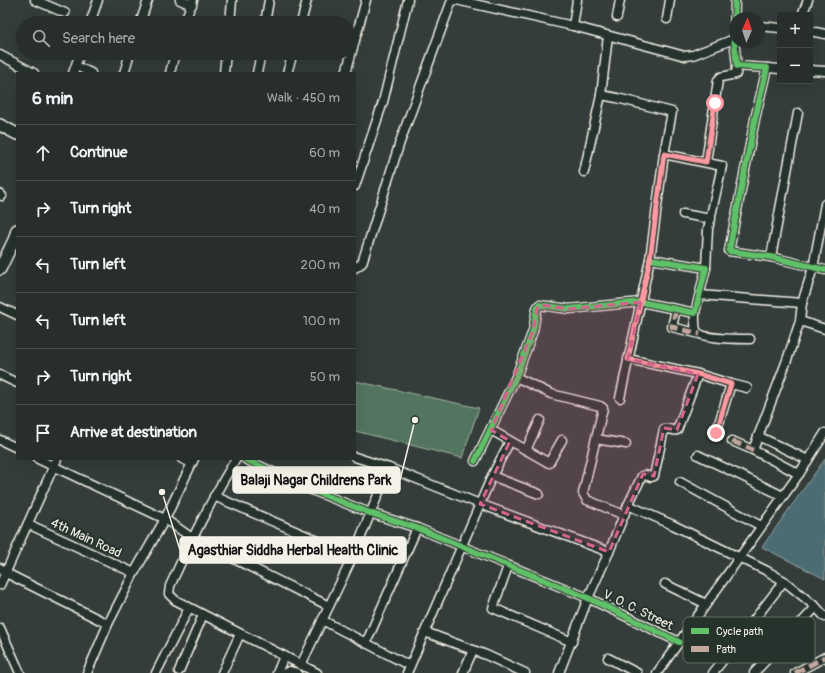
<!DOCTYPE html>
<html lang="en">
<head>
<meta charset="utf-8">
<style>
	body { margin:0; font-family:Pangolin,sans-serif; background:#333a38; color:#f1f3f6 }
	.controls { position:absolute; right:12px; top:12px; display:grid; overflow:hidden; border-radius:0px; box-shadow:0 4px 16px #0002 }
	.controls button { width:36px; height:36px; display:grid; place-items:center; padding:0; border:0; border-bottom:1px solid #434a48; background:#272e2c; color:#f1f3f6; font:20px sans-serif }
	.compass { position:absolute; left:729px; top:12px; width:36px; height:36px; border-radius:50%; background:#272e2c; box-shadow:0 4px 16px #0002; rotate:3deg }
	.stop { position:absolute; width:12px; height:12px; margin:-9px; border:3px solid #ff9aa2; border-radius:50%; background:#fff }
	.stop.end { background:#ff9aa2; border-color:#fff; box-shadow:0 1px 4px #0008 }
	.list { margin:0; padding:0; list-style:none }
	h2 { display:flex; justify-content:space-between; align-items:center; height:52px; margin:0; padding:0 16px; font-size:17px }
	h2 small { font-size:13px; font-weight:400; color:#a4a8a9 }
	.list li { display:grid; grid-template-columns:26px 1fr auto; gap:12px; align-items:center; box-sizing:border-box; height:56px; padding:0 16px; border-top:1px solid #434a48 }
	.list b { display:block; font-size:15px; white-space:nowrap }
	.list em { font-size:13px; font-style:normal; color:#a4a8a9 }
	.icon { flex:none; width:22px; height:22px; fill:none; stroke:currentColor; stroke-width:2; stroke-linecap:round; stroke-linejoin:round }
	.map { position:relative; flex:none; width:825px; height:673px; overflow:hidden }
	.search { position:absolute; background:#272e2c; box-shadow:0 4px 16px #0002; left:16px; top:16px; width:340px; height:44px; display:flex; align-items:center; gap:10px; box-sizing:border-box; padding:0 14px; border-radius:22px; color:#a4a8a9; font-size:15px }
	.panel { position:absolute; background:#272e2c; box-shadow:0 4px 16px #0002; left:16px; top:72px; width:340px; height:388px; border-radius:0px }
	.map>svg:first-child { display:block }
	.green { fill:#537560; stroke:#a4b3a4 }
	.water { fill:#4c6c73; stroke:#8fa1a2 }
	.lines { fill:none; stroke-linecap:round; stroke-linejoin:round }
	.street-casing { stroke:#f4f1e8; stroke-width:11 }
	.secondary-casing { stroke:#f4f1e8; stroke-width:14 }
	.street { stroke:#26332d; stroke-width:8 }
	.secondary { stroke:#26332d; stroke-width:11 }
	.quiet { stroke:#c3a89e; stroke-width:5; stroke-dasharray:10 5; stroke-linecap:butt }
	.cycleway-casing { stroke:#26332d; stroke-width:8 }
	.cycleway { stroke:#61c268; stroke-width:6 }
	.route { stroke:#ff9aa2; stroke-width:5 }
	.marked { fill:#d4648c; fill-opacity:0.2; stroke:#d4648c; stroke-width:3; stroke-dasharray:8 5; stroke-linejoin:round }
	.labels { text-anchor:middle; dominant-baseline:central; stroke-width:4; stroke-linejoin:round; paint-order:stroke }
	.street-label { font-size:13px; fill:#f4f1e8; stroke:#26332d }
	.key { fill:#26332d; stroke:#646c65; stroke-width:1 }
	.key-label { font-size:11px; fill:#f4f1e8 }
	.leader { fill:none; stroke:#f4f1e8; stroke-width:1.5 }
	.callout-dot { fill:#f4f1e8; stroke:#26332d; stroke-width:1.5 }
	.callout { fill:#f4f1e8; stroke:#f4f1e8; stroke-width:1.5 }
	.callout-label { font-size:14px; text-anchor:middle; font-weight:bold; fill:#111 }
</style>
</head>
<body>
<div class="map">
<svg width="825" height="673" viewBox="0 0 825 673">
	<rect width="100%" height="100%" fill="#343d3a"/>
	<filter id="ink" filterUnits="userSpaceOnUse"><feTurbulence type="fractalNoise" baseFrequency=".025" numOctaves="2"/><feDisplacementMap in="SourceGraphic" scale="8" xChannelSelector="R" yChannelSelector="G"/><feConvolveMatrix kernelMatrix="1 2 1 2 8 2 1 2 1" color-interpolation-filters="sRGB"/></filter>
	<g filter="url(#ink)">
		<path class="green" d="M355 381 479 408 462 458 355 431Z"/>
		<path class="water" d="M825 459V579L762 547Z"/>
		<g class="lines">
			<defs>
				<g id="street">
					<path d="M35 0 65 13"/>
					<path d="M180 0 192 5"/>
					<path d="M456 0 573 26 685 56 693 55 734 39"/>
					<path d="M735 0 734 39 737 66 767 68 755 119 729 251 771 257 825 270"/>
					<path d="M802 15 808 0"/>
					<path d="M617 17 620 0"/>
					<path d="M667 19 670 0"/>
					<path d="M90 23 98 0"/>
					<path d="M140 23 148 0"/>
					<path d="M184 23 193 0"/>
					<path d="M230 23 232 0"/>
					<path d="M265 23 269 0"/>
					<path d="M301 23 307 0"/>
					<path d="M573 26 577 0"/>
					<path d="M759 26 780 28"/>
					<path d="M810 31 825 34"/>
					<path d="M0 55 34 73"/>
					<path d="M76 66 91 73"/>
					<path d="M767 68 780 69"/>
					<path d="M810 70 825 71"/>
					<path d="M73 73 80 53"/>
					<path d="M124 73 130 53"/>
					<path d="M170 73 175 53"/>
					<path d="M224 73 226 53"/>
					<path d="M257 73 261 53"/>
					<path d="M287 73 293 53"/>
					<path d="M346 73 366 0"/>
					<path d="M601 95 617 98 672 112 664 154 650 259 620 398"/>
					<path d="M664 154 722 166 708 229 706 268"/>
					<path d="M706 162 718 80 721 77 736 74 737 66"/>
					<path d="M584 172 601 95 608 36"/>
					<path d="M355 186 383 102 408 0"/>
					<path d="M0 194 2 196"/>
					<path d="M683 214 711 219"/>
					<path d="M771 257 798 113"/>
					<path d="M355 268 362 263 400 142 452 0"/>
					<path d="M700 295 802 303"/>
					<path d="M0 307 17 315"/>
					<path d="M676 309 672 327 700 334"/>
					<path d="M695 313C695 318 694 327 697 332 702 339 740 339 750 339"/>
					<path d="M800 321 825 329"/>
					<path d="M698 374 731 384"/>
					<path d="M0 375 17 383"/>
					<path d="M516 377 551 394 600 406 603 408 583 493 587 500 624 515"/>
					<path d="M491 430 549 463 562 440"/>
					<path d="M716 433 731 384 747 388"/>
					<path d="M758 436 808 460"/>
					<path d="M596 439 626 444"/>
					<path d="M0 440 17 448"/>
					<path d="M732 441 753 450"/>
					<path d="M526 450 540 420"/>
					<path d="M698 455 783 496"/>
					<path d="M355 457 389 468 480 504 609 552"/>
					<path d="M38 459 165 519 192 538 329 606"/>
					<path d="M182 459 192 463"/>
					<path d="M236 459C211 500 190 542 170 586L169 594 175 600 317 673"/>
					<path d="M245 459 304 487 370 513 417 528 588 598 679 642"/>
					<path d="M475 461 516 377 533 331 537 308 539 305 569 309 641 302 695 313 706 268 650 259"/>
					<path d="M799 474 753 450 787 360 800 321 802 303 813 268 825 204"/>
					<path d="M492 476 539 494"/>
					<path d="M680 482 761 526"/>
					<path d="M214 496 353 556"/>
					<path d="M628 505 673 525 767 571 784 581 713 673"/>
					<path d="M28 524 134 573"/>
					<path d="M508 566 493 608 572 642"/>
					<path d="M0 568 6 573 108 624"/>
					<path d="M665 584 706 604"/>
					<path d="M0 585 57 459"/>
					<path d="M816 607 825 617"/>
					<path d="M322 620 410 666"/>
					<path d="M0 628 20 673"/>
					<path d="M425 632 486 655 525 673"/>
					<path d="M366 643 417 528"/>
					<path d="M608 658 637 673"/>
					<path d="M301 665 353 556 389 468"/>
					<path d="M179 671 203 615"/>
					<path d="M87 673 108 624 134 573 165 519 194 459"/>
					<path d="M156 673 189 608"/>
					<path d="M222 673 240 634"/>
					<path d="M277 673 284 656"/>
					<path d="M285 673 289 671 297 673"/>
					<path d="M407 673 492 476 510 441"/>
					<path d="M463 673 473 650"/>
					<path d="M559 673 588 598 609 552 628 505 642 476 645 475 651 477 654 476 664 429C668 427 673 432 677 430L698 374 628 359"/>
					<path d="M657 673 799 474 825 433"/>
					<path d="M754 673 816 607 784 581"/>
					<path d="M795 673 825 657"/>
				</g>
				<g id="secondary">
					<path d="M0 125 17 134"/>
					<path d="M0 269 14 240 17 230"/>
				</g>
			</defs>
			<use href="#street" class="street-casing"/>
			<use href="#secondary" class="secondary-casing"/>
			<use href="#street" class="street"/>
			<use href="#secondary" class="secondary"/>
			<g class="quiet">
				<path d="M676 309 672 327 700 334"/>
				<path d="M732 441 753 450"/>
				<path d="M795 673 825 657"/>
			</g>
			<defs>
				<g id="cycleway">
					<path d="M735 0 734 39 737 66 767 68 755 119 729 251 771 257 825 270"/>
					<path d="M245 459 304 487 370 513 417 528 588 598 679 642"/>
					<path d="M475 461 516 377 533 331 537 308 539 305 569 309 641 302 695 313 706 268 650 259"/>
				</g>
			</defs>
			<use href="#cycleway" class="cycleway-casing"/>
			<use href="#cycleway" class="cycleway"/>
		</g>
	</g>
	<g class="lines" filter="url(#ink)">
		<path class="route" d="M715 103 706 162 664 154 650 259 628 359 698 374 731 384 716 433"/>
	</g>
	<path class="marked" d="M641 302 628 359 698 374 677 430 664 428 654 476 643 474 609 552 480 504 510 441 491 430 533 331 537 308 542 305 569 309Z"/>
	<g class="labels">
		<g class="street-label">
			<text transform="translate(86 538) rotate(25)">4th Main Road</text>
			<text transform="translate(638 610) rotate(26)">V. O. C. Street</text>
		</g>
	</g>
	<rect x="683" y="617" width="132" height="46" rx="6" class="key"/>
	<rect x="691" y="628" width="18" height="6" fill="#61c268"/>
	<rect x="691" y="646" width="18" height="6" fill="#c3a89e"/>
	<g class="key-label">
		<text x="716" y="635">Cycle path</text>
		<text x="716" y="653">Path</text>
	</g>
	<path class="leader" d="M415 420L400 480M162 492L180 550"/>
	<g class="callout-dot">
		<circle cx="415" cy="420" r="4"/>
		<circle cx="162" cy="492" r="4"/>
	</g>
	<g class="callout">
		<rect x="233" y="467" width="167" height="26" rx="4"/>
		<rect x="180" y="537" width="226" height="26" rx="4"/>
	</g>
	<g class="callout-label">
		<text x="316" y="485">Balaji Nagar Childrens Park</text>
		<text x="293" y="555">Agasthiar Siddha Herbal Health Clinic</text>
	</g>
</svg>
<div class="controls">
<button>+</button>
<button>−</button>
</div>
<svg class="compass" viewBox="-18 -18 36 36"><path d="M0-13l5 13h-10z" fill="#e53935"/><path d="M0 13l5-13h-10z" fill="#a4a8a9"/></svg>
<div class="stop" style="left:715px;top:103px"></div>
<div class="stop end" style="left:716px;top:433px"></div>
<div class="search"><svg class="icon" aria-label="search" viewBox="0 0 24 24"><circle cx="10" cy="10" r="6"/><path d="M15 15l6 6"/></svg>Search here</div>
<section class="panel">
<h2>6 min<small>Walk · 450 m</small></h2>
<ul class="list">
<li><svg class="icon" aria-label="ahead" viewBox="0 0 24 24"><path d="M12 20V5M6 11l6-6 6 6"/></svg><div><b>Continue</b></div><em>60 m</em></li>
<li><svg class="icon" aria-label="right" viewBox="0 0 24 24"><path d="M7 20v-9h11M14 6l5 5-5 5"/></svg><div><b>Turn right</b></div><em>40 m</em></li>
<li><svg class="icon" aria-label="left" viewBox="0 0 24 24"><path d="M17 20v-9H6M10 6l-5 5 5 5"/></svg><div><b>Turn left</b></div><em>200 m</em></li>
<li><svg class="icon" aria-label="left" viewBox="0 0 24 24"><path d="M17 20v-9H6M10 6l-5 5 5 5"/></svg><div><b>Turn left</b></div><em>100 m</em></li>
<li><svg class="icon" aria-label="right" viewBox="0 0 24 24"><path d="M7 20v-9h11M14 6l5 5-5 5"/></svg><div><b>Turn right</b></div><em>50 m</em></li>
<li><svg class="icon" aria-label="arrive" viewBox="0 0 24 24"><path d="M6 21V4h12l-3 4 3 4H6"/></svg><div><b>Arrive at destination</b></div></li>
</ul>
</section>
</div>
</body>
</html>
